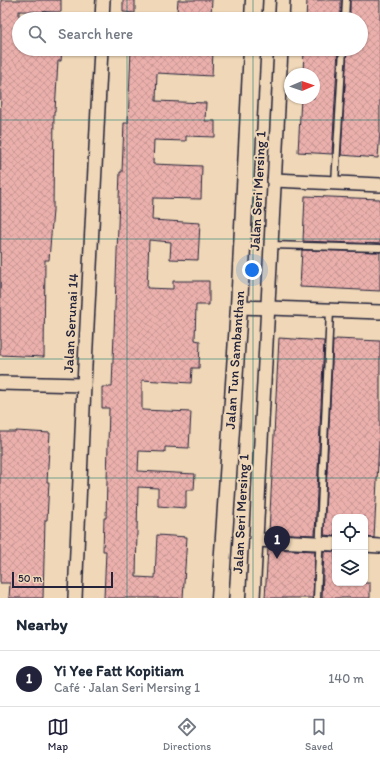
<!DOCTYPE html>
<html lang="en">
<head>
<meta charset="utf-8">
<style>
	body { margin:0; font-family:Itim,sans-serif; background:#f6f6f7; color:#1f2937 }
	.controls { position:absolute; right:12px; bottom:12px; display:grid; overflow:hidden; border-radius:8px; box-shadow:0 1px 3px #0004 }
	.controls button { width:36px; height:36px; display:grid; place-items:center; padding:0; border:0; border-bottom:1px solid #e0e1e3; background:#fff; color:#1f2937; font:20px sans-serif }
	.compass { position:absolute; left:284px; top:68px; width:36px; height:36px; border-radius:50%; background:#fff; box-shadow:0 1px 3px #0004; rotate:88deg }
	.scale { position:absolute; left:12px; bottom:10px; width:101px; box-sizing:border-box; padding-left:4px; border:2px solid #22223b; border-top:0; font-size:11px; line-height:14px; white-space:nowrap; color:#22223b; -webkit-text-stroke:3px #efd7b7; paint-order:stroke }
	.you { position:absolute; left:252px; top:270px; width:14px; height:14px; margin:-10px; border:3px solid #fff; border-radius:50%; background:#1a73e8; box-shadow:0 0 0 6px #1a73e833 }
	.badge { display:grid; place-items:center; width:26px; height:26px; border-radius:50%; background:#22223b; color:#fff; font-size:13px; font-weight:700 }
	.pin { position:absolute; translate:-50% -33px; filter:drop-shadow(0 1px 2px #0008) }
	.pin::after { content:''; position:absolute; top:21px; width:14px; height:12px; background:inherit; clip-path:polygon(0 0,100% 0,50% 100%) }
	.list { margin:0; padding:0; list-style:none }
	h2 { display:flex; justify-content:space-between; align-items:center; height:52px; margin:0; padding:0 16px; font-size:17px }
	h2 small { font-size:13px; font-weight:400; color:#747a83 }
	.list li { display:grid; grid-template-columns:26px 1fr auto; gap:12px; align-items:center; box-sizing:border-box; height:56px; padding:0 16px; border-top:1px solid #e0e1e3 }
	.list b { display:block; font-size:15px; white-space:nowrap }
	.list p { margin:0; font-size:13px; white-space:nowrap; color:#747a83 }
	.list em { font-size:13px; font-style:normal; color:#747a83 }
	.icon { flex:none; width:22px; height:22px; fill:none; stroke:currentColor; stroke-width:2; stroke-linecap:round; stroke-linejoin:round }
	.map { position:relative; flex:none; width:380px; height:598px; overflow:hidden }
	.search { position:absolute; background:#fff; box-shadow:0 1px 3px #0004; left:12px; right:12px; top:12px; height:44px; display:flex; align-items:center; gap:10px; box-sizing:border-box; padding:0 14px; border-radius:22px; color:#747a83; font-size:15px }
	.sheet { height:108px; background:#fff }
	nav { display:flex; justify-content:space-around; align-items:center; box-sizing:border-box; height:56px; border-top:1px solid #e0e1e3; background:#fff; font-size:11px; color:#747a83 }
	nav a { display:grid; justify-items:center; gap:2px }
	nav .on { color:#22223b }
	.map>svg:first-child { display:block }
	.building { fill:url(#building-cross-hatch); stroke:#22223b }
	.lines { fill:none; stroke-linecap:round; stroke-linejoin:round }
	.service-casing { stroke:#22223b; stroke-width:9 }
	.minor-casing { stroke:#22223b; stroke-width:16 }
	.tertiary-casing { stroke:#22223b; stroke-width:19 }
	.service { stroke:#efd7b7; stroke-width:6 }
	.minor { stroke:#efd7b7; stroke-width:13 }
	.tertiary { stroke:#efd7b7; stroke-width:16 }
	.grid { fill:none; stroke:#0f766e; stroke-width:1; stroke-opacity:0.55 }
	.labels { text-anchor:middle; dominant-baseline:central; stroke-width:4; stroke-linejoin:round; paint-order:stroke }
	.street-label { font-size:14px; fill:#22223b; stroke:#efd7b7 }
</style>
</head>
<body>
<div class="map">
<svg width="380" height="598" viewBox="0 0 380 598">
	<defs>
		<pattern id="building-cross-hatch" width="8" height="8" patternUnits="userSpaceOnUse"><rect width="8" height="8" fill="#ebb0ac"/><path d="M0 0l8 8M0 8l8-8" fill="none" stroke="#c99795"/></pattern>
	</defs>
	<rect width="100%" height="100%" fill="#efd7b7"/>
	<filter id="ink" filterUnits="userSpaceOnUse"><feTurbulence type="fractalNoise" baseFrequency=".025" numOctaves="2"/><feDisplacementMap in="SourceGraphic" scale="8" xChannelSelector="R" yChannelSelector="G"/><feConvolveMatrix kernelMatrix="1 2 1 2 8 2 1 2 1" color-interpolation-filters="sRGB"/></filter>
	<g filter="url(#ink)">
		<g class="building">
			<path d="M1 0H61V12L19 11V49H62L61 61H58L55 111H54L53 210 49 260H45L44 357 0 355Z"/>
			<path d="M123 0H135V13L123 12Z"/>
			<path d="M178 0H212L211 14 177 12Z"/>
			<path d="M307 0H341V19H306Z"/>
			<path d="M350 0H380V132L378 158 341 155 347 49H361V19H350Z"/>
			<path d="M131 49H213L212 76 157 73 156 101 206 103 205 121H215V137L186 136V141L154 140 153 164 202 166 201 199 153 198 152 220 200 223 198 260 170 259 171 242 149 240 147 288 173 289V281H209V305H196L195 340 200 341 199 368H192L191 383 142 380V410L191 412 189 448 165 447V452L139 451 138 471 195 474 194 490H186V508L158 506V488L138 487 136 577 155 578 157 535 187 537 183 598H104L106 551H103L104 518H106L109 408H102V387H112L120 172H122L124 123H128Z"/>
			<path d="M304 49H338L332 154 298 152 301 98H314V74H303Z"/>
			<path d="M305 196 380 199V244L303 241Z"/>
			<path d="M302 250 380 252V291L300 287Z"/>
			<path d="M279 338 324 341 315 535 269 533Z"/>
			<path d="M336 339 380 341V424L374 538 365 537V517H335V536L324 535 333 341H336Z"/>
			<path d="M16 431 50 433 47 482H49L47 520H45L43 598H9L10 583H0V432H16Z"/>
			<path d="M268 549 315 551 313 598H265Z"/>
			<path d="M324 551 335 552V583H370V598H322Z"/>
		</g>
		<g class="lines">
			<defs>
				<g id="service">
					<path d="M345 19 346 0"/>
					<path d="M335 183 343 49"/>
					<path d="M271 245 380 248"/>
					<path d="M317 598 330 311"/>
				</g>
				<g id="minor">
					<path d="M102 19 103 0"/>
					<path d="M282 19 283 0"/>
					<path d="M274 180 380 185"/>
					<path d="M239 307 380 312"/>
					<path d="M0 383 84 385"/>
					<path d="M256 540 335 544"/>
					<path d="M365 545 380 546"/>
					<path d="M75 598 84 385 101 49"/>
					<path d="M253 598 281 49"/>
				</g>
				<g id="tertiary">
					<path d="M253 19 254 0"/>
					<path d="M220 598 239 307 252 49"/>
				</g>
			</defs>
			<use href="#service" class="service-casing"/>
			<use href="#minor" class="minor-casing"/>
			<use href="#tertiary" class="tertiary-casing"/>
			<use href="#service" class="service"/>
			<use href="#minor" class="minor"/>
			<use href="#tertiary" class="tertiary"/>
		</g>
	</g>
	<path class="grid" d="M127 0V19M253 0V19M127 49V598M253 49V598M0 120H380M0 239H380M0 359H380M0 478H380"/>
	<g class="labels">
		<g class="street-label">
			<text transform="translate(258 191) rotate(-87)">Jalan Seri Mersing 1</text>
			<text transform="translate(71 323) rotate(-87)">Jalan Serunai 14</text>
			<text transform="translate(235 360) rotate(-86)">Jalan Tun Sambanthan</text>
			<text transform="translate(241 514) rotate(-87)">Jalan Seri Mersing 1</text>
		</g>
	</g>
</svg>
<div class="controls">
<button><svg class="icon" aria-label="locate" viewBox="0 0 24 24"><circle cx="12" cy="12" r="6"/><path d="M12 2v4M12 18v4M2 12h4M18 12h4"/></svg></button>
<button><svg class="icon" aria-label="layers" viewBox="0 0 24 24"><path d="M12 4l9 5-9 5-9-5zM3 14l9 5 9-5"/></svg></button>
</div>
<svg class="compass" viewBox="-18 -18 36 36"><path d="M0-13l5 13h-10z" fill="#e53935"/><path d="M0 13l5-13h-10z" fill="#747a83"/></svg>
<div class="scale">50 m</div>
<div class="you"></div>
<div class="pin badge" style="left:277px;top:559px">1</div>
<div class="search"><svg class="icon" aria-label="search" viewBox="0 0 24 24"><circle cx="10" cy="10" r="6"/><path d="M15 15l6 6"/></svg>Search here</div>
</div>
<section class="sheet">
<h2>Nearby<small></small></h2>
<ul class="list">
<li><span class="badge">1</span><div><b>Yi Yee Fatt Kopitiam</b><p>Café · Jalan Seri Mersing 1</p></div><em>140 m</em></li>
</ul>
</section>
<nav>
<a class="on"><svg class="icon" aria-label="map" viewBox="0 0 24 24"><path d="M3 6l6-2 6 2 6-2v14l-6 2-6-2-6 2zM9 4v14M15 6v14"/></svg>Map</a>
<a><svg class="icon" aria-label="directions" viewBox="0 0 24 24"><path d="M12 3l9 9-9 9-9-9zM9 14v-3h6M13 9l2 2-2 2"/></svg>Directions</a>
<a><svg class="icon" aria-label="saved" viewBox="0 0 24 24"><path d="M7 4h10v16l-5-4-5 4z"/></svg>Saved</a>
</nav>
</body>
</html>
